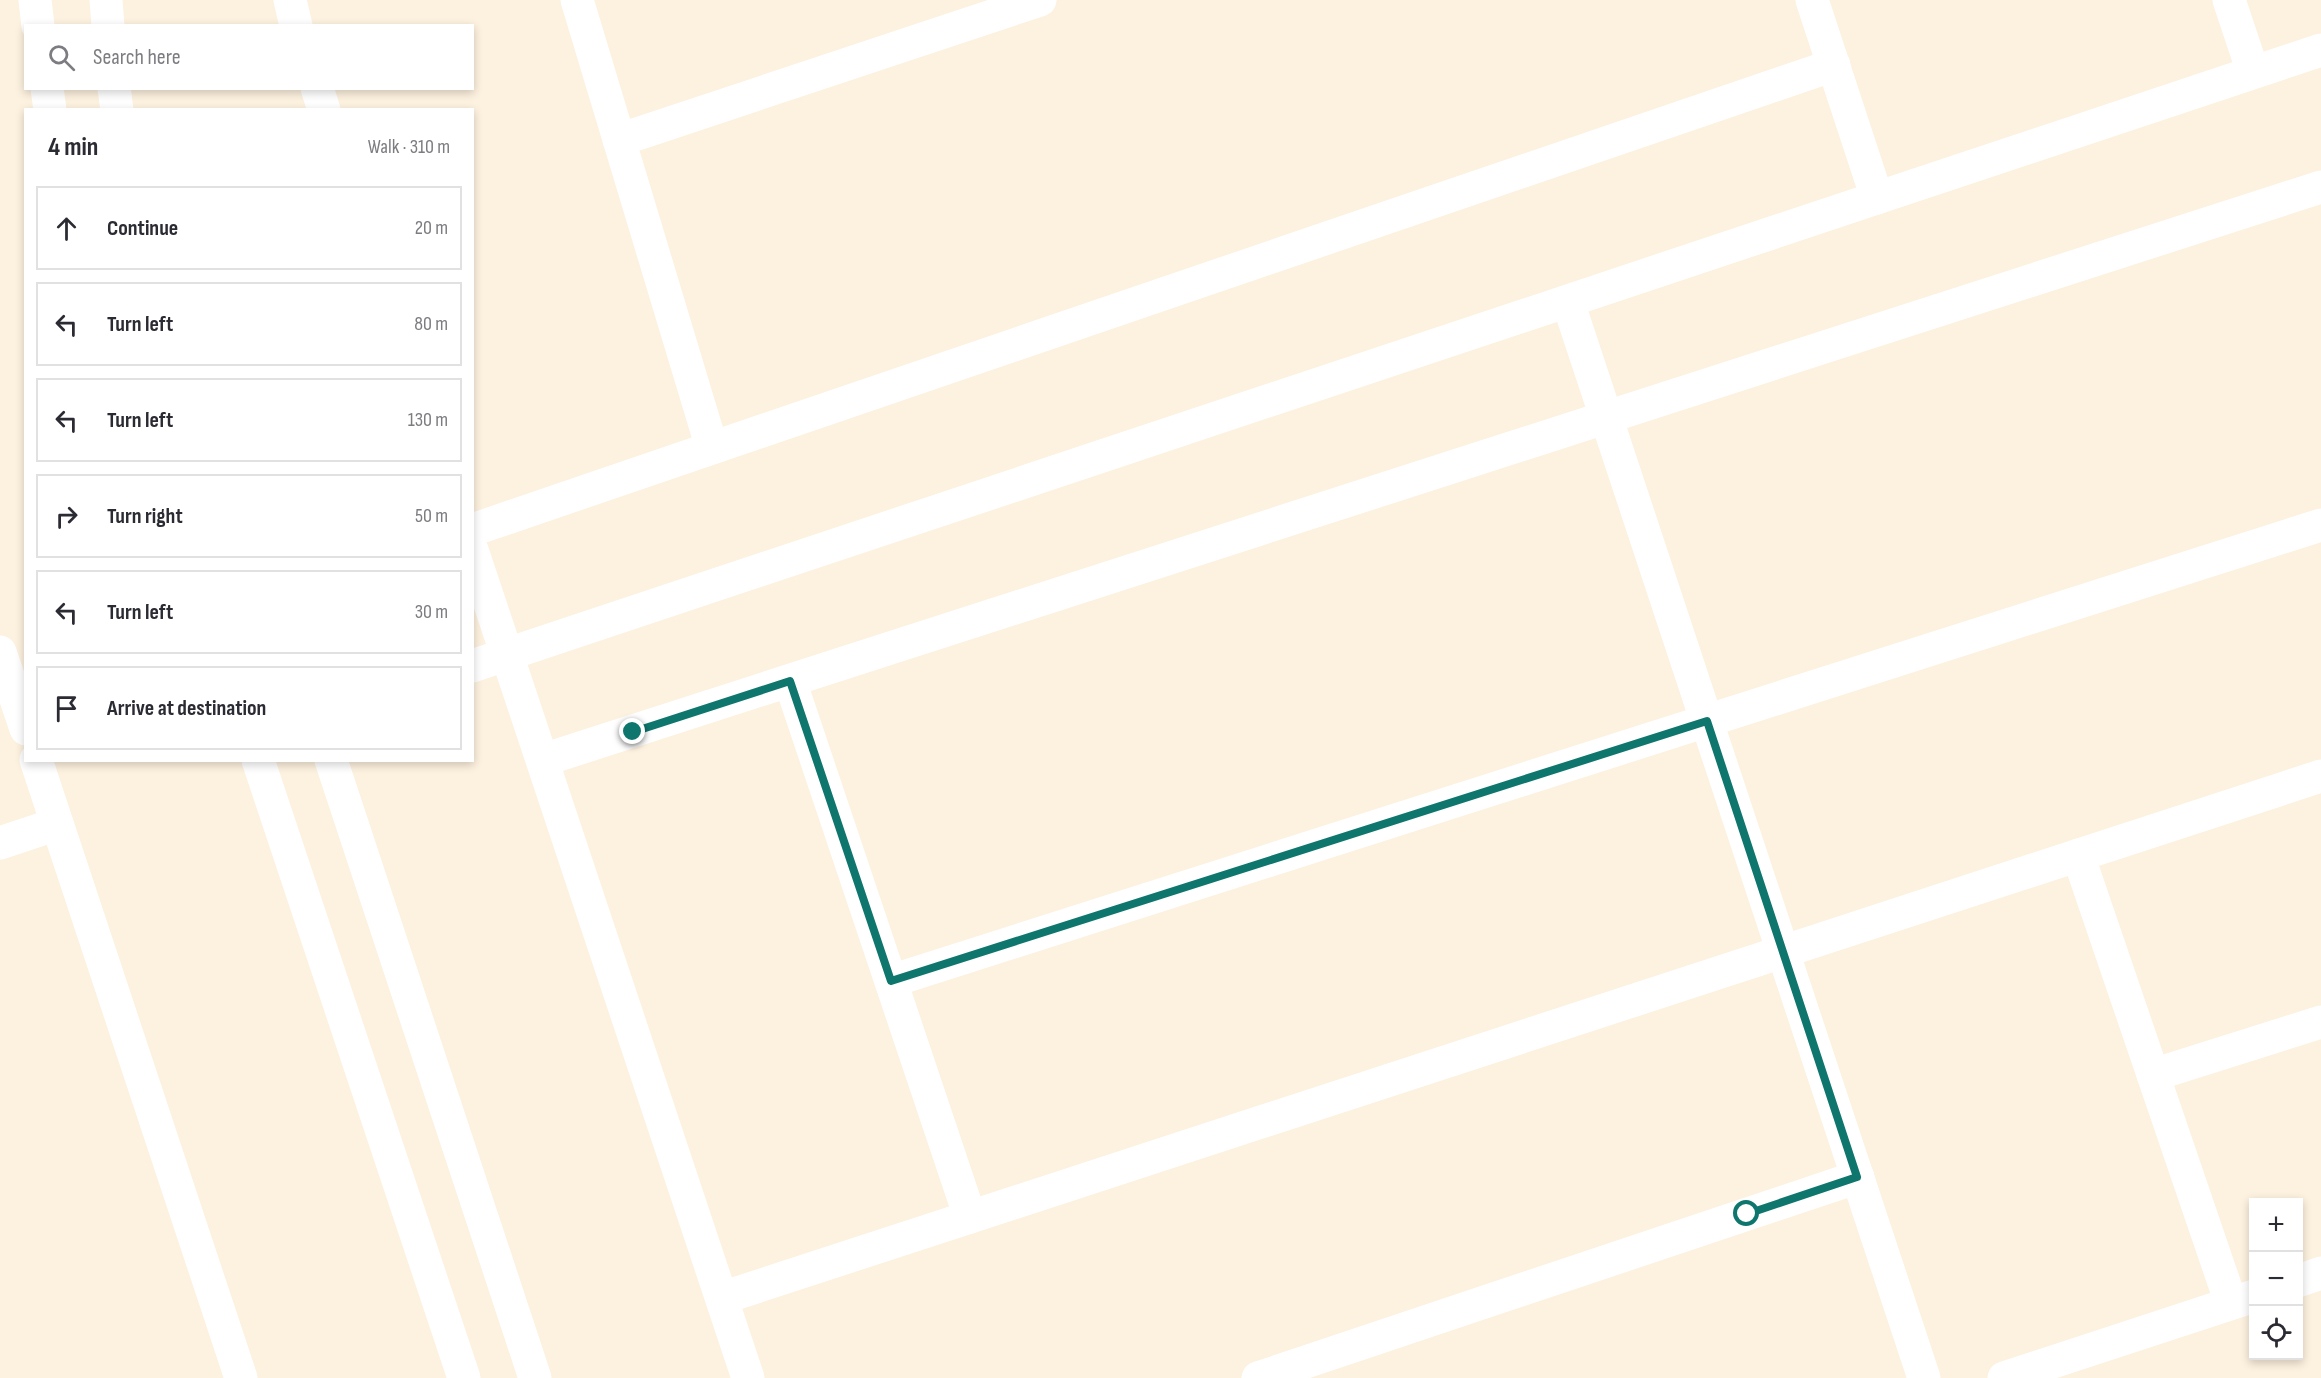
<!DOCTYPE html>
<html lang="en">
<head>
<meta charset="utf-8">
<style>
	body { margin:0; font-family:"Sofia Sans Condensed",sans-serif; background:#f2f2f3; color:#2b2b33 }
	.controls { position:absolute; right:18px; bottom:18px; display:grid; overflow:hidden; border-radius:0px; box-shadow:0 3px 9px #0003 }
	.controls button { width:54px; height:54px; display:grid; place-items:center; padding:0; border:0; border-bottom:2px solid #e1e1e2; background:#fff; color:#2b2b33; font:30px sans-serif }
	.stop { position:absolute; width:18px; height:18px; margin:-14px; border:4px solid #0f766e; border-radius:50%; background:#fff }
	.stop.end { background:#0f766e; border-color:#fff; box-shadow:0 2px 6px #0008 }
	.list { margin:0; padding:0; list-style:none }
	h2 { display:flex; justify-content:space-between; align-items:center; height:78px; margin:0; padding:0 24px; font-size:26px }
	h2 small { font-size:20px; font-weight:400; color:#7c7c81 }
	.list li { display:grid; grid-template-columns:39px 1fr auto; gap:18px; align-items:center; box-sizing:border-box; height:84px; margin:0 12px 12px; padding:0 12px; border:2px solid #e1e1e2; border-radius:0px }
	.list b { display:block; font-size:22px; white-space:nowrap }
	.list em { font-size:20px; font-style:normal; color:#7c7c81 }
	.icon { flex:none; width:33px; height:33px; fill:none; stroke:currentColor; stroke-width:2; stroke-linecap:round; stroke-linejoin:round }
	.map { position:relative; flex:none; width:2321px; height:1378px; overflow:hidden }
	.search { position:absolute; background:#fff; box-shadow:0 3px 9px #0003; left:24px; top:24px; width:450px; height:66px; display:flex; align-items:center; gap:15px; box-sizing:border-box; padding:0 21px; border-radius:0px; color:#7c7c81; font-size:22px }
	.panel { position:absolute; background:#fff; box-shadow:0 3px 9px #0003; left:24px; top:108px; width:450px; height:654px; border-radius:0px }
	.map>svg:first-child { display:block }
	.lines { fill:none; stroke-linecap:round; stroke-linejoin:round }
	.minor { stroke:#fff; stroke-width:33 }
	.route { stroke:#0f766e; stroke-width:8 }
</style>
</head>
<body>
<div class="map">
<svg width="2321" height="1378" viewBox="0 0 2321 1378">
	<rect width="100%" height="100%" fill="#fdf1df"/>
	<g class="lines">
		<g class="minor">
			<path d="M35 0 38 26"/>
			<path d="M106 0 108 26"/>
			<path d="M290 0 296 26"/>
			<path d="M577 0 712 448"/>
			<path d="M1812 0 1877 198"/>
			<path d="M2229 0 2253 72"/>
			<path d="M47 88 50 110"/>
			<path d="M114 88 117 110"/>
			<path d="M317 88 324 110"/>
			<path d="M619 140 1040 0"/>
			<path d="M1568 302 1924 1378"/>
			<path d="M472 530 1834 65"/>
			<path d="M472 550 748 1378"/>
			<path d="M0 652 26 729"/>
			<path d="M472 666 2321 50"/>
			<path d="M790 681 970 1217"/>
			<path d="M36 760 241 1378"/>
			<path d="M258 760 464 1378"/>
			<path d="M331 760 535 1378"/>
			<path d="M543 760 2321 187"/>
			<path d="M0 843 57 824"/>
			<path d="M2078 855 2231 1303"/>
			<path d="M891 981 2321 525"/>
			<path d="M2153 1075 2321 1022"/>
			<path d="M2298 1281 2321 1273"/>
			<path d="M722 1298 2321 776"/>
			<path d="M1258 1378 1858 1177"/>
			<path d="M2004 1378 2254 1296"/>
		</g>
	</g>
	<g class="lines">
		<path class="route" d="M633 732 790 681 891 981 1707 721 1857 1177 1747 1214"/>
	</g>
</svg>
<div class="controls">
<button>+</button>
<button>−</button>
<button><svg class="icon" aria-label="locate" viewBox="0 0 24 24"><circle cx="12" cy="12" r="6"/><path d="M12 2v4M12 18v4M2 12h4M18 12h4"/></svg></button>
</div>
<div class="stop" style="left:1747px;top:1214px"></div>
<div class="stop end" style="left:633px;top:732px"></div>
<div class="search"><svg class="icon" aria-label="search" viewBox="0 0 24 24"><circle cx="10" cy="10" r="6"/><path d="M15 15l6 6"/></svg>Search here</div>
<section class="panel">
<h2>4 min<small>Walk · 310 m</small></h2>
<ul class="list">
<li><svg class="icon" aria-label="ahead" viewBox="0 0 24 24"><path d="M12 20V5M6 11l6-6 6 6"/></svg><div><b>Continue</b></div><em>20 m</em></li>
<li><svg class="icon" aria-label="left" viewBox="0 0 24 24"><path d="M17 20v-9H6M10 6l-5 5 5 5"/></svg><div><b>Turn left</b></div><em>80 m</em></li>
<li><svg class="icon" aria-label="left" viewBox="0 0 24 24"><path d="M17 20v-9H6M10 6l-5 5 5 5"/></svg><div><b>Turn left</b></div><em>130 m</em></li>
<li><svg class="icon" aria-label="right" viewBox="0 0 24 24"><path d="M7 20v-9h11M14 6l5 5-5 5"/></svg><div><b>Turn right</b></div><em>50 m</em></li>
<li><svg class="icon" aria-label="left" viewBox="0 0 24 24"><path d="M17 20v-9H6M10 6l-5 5 5 5"/></svg><div><b>Turn left</b></div><em>30 m</em></li>
<li><svg class="icon" aria-label="arrive" viewBox="0 0 24 24"><path d="M6 21V4h12l-3 4 3 4H6"/></svg><div><b>Arrive at destination</b></div></li>
</ul>
</section>
</div>
</body>
</html>
